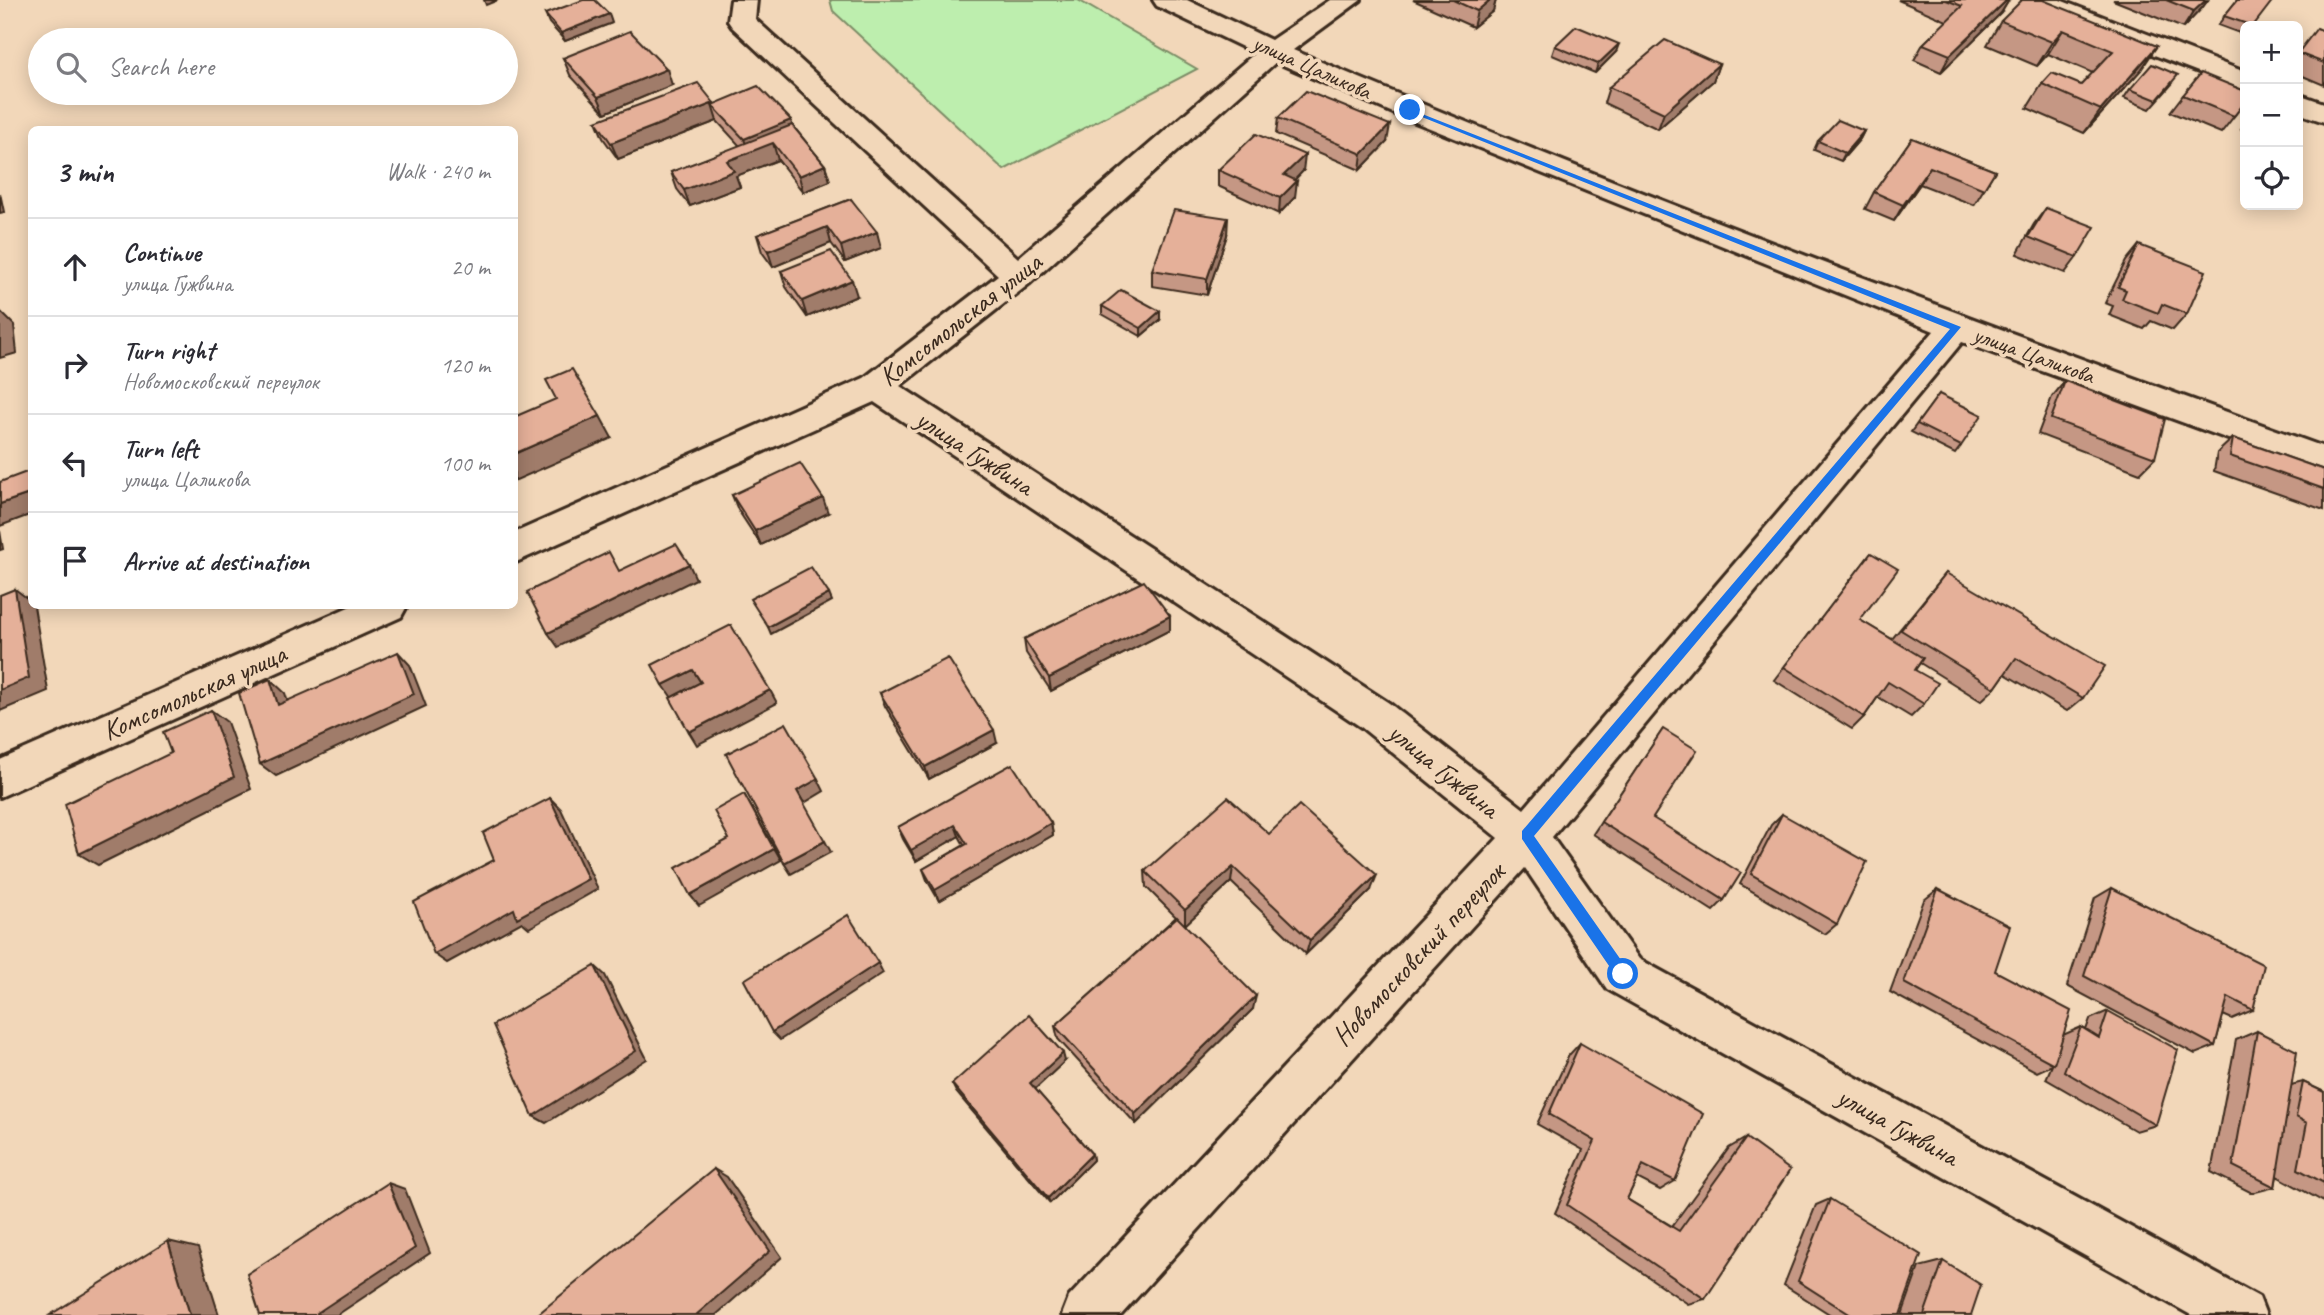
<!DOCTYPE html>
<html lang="en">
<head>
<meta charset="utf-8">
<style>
	body { margin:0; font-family:Caveat,sans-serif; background:#f2f2f3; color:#2b2b33 }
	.controls { position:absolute; right:21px; top:21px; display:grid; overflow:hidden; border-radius:10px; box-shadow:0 4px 18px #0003 }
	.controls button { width:63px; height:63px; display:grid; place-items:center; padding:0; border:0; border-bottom:2px solid #e1e1e2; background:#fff; color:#2b2b33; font:35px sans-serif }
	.stop { position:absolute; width:21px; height:21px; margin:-16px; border:5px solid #1a73e8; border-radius:50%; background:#fff }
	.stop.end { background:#1a73e8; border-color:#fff; box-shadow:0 2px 7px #0008 }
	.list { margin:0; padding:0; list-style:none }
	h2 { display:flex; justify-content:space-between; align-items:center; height:91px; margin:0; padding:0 28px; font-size:30px }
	h2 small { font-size:23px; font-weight:400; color:#7c7c81 }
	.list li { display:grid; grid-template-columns:46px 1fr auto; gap:21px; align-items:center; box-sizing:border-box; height:98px; padding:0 28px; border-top:2px solid #e1e1e2 }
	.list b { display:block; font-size:26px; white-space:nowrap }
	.list p { margin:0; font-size:23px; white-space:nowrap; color:#7c7c81 }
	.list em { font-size:23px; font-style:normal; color:#7c7c81 }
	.icon { flex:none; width:38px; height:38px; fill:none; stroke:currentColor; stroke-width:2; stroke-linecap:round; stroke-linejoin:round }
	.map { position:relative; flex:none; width:2324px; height:1315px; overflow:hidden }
	.search { position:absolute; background:#fff; box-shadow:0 4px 18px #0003; left:28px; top:28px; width:490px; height:77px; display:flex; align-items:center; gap:18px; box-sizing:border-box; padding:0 24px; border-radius:38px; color:#7c7c81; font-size:26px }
	.panel { position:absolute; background:#fff; box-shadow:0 4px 18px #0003; left:28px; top:126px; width:490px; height:483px; border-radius:10px }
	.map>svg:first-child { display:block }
	.green { fill:#bdeeae; stroke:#7c8c66; stroke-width:2 }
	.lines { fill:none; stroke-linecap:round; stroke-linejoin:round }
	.minor-casing { stroke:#3b2a1e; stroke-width:6 }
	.minor { fill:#f2d7b9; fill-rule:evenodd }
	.wall { fill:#c59784; stroke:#3b2a1e; stroke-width:2 }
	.shaded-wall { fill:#a07b6b; stroke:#3b2a1e; stroke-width:2 }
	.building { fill:#e5b099; stroke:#3b2a1e; stroke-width:2 }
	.route { fill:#1a73e8 }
	.labels { text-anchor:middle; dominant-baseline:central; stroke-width:7; stroke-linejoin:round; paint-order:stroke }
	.far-street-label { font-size:23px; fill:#3b2a1e; stroke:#f2d7b9 }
	.street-label { font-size:28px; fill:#3b2a1e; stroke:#f2d7b9 }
</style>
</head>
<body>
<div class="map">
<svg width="2324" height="1315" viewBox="0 0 2324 1315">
	<rect width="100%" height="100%" fill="#f2d7b9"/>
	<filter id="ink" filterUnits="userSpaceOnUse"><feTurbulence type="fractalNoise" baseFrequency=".0143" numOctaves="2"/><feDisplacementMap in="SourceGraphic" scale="14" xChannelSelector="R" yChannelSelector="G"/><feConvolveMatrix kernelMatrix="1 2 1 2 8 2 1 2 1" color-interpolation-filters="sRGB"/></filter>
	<g filter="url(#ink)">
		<path class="green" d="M830 0H1078L1197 69 1004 170 833 11Z"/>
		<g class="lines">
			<defs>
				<g id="minor">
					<path d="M731 0H757L755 19 1018 258 1255 53 1157 6 1153 0H1187L1271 40 1330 0H1361L1293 50C1632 194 1977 322 2324 447V474L1962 342 1552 837 1639 959 2259 1297 2266 1315H2191L1607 989 1525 868 1121 1315H1062L1069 1297 1498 838 1361 727 874 402 514 563V533L864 378 998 275 732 27 728 21ZM1276 62 1400 116 1934 331 1524 809 1389 703 900 386 1029 284Z"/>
					<path d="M2023 0H2060L2245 72V90L2027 6Z"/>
					<path d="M2298 94 2324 103V122L2298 113Z"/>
					<path d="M351 606H407L401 617 0 797V760Z"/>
				</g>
			</defs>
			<use href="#minor" class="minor-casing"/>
			<use href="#minor" class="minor"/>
		</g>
		<g class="wall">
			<path d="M1413 0H1496L1493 11 1473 27Z"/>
			<path d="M1898 0H2009L2001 13 1941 72 1914 60 1923 44 1947 21Z"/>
			<path d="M2043 0 2141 70 2084 133 2027 108 2042 84 2081 85 2093 73 2048 54 2037 66 1987 45 2001 21Z"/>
			<path d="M2113 0H2208L2202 8 2183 28Z"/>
			<path d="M2237 0 2253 26H2245V35L2218 25Z"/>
			<path d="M545 14 612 23 565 41 549 23Z"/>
			<path d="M2324 31V85L2298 74V52Z"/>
			<path d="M1555 46 1616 52 1595 73 1552 55Z"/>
			<path d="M563 58 672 85 605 113 570 75Z"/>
			<path d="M1719 64 1713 81 1658 129 1604 103 1609 87Z"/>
			<path d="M2172 84 2150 109 2124 98 2130 89Z"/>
			<path d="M2183 95 2245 102 2221 133 2170 112Z"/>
			<path d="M715 104 792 125 825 165 830 181 803 192 778 160 736 176 740 187 690 206 677 189 671 172 740 146 717 121 618 159 603 138 596 121Z"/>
			<path d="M1278 118 1387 142 1360 170 1276 134Z"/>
			<path d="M2245 122V131L2241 129Z"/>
			<path d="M1864 131 1860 139 1841 161 1814 150 1818 141Z"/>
			<path d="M1912 138 1995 171 1974 205 1920 184 1894 221 1865 209 1874 192Z"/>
			<path d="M1218 170 1303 171 1294 180 1295 197 1279 214 1218 186Z"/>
			<path d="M851 199 881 248 845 262 831 243 773 267 762 252 757 235Z"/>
			<path d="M2046 208 2077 257 2065 273 2017 254 2034 224Z"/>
			<path d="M1227 235 1207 295 1152 286V270Z"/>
			<path d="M2139 245 2187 314 2173 330 2151 321 2144 329 2109 315 2113 306 2105 303 2126 261Z"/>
			<path d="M781 271 857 296 807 317 786 287Z"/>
			<path d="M1102 306 1160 320 1141 336 1102 314Z"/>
			<path d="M2065 381 2155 458 2140 473 2038 434 2052 397Z"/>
			<path d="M1939 394 1961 446 1955 454 1911 432Z"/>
			<path d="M2233 438 2324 470V510L2214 471 2217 453Z"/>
			<path d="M732 495 828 513 761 545 738 510Z"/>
			<path d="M1871 553 1860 620 1892 639 1946 573 2083 698 2067 711 2005 674 1995 688 1981 701 1920 663 1915 670 1924 704 1911 717 1878 697 1864 717 1852 729 1774 680Z"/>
			<path d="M1170 616V630L1051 691 1026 653 1024 639Z"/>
			<path d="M880 693 997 743 929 779 885 706Z"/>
			<path d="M1663 729 1653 818 1724 900 1713 911 1593 834Z"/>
			<path d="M1782 814 1837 924 1825 934 1740 884 1771 825Z"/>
			<path d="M1051 823 1053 835 939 901 927 880 923 869 964 845 959 836 916 861 903 839 898 827Z"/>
			<path d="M1269 834 1371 890 1306 954 1231 882 1185 925 1253 1009 1136 1124 1058 1039 1055 1026 1176 917 1146 887 1145 871Z"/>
			<path d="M2112 888 2253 1010 2232 1019 2223 1015 2215 1046 2195 1054 2067 986 2095 898Z"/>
			<path d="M1938 889 1995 971 2063 1035 2081 1027 2086 1030 2090 1019 2108 1011 2156 1125 2136 1131 2046 1079 2052 1065 2037 1072 1890 992 1924 900Z"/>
			<path d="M2257 1031 2291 1085 2303 1082 2324 1092V1202L2277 1176 2275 1187 2252 1193 2211 1172 2236 1040Z"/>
			<path d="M1580 1043 1675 1181 1660 1190 1637 1178 1627 1199 1672 1226 1729 1148 1746 1138 1705 1299 1688 1304 1555 1213 1583 1150 1537 1124 1569 1055Z"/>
			<path d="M1065 1061 1035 1089 1092 1154 1093 1160 1050 1203 956 1092 952 1084Z"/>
			<path d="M1830 1199 1900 1315H1831L1784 1285 1816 1205Z"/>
			<path d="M1943 1261 1971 1315H1902L1919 1267Z"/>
		</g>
		<g class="shaded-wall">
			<path d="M484 0H498L486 5Z"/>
			<path d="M1490 0H1496L1493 11 1473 27 1477 11Z"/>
			<path d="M2007 0H2009L2001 13 1941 72 1950 55Z"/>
			<path d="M2206 0H2208L2202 8 2183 28 2194 11Z"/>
			<path d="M609 14 612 23 565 41 561 33Z"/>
			<path d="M2063 30 2048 54 2037 66 2052 42Z"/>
			<path d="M1619 44 1616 52 1595 73 1598 64Z"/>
			<path d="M2157 46 2141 70 2084 133 2101 110Z"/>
			<path d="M1719 64 1713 81 1658 129 1664 113Z"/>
			<path d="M667 69 672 85 605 113 598 97Z"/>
			<path d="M714 103 717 110 712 105 717 121 618 159 611 143Z"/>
			<path d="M791 120 795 136 773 143 778 160 736 176 740 187 690 206 684 190 727 161 749 153 744 139Z"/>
			<path d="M1390 125 1387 142 1360 170 1362 154Z"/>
			<path d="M1864 131 1860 139 1841 161 1845 153Z"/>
			<path d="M1305 155 1303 171 1283 192 1284 175Z"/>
			<path d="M825 165 830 181 803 192 799 176Z"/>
			<path d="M1930 167 1920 184 1894 221 1903 205Z"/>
			<path d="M1297 181 1295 197 1279 214 1280 198Z"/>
			<path d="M0 193 4 212 0 213Z"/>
			<path d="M1228 218 1227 235 1207 295V279Z"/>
			<path d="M827 227 831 243 773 267 768 251Z"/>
			<path d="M877 232 881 248 845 262 841 246Z"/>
			<path d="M852 280 857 296 807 317 802 301Z"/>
			<path d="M0 311 14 325 17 353 0 358Z"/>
			<path d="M1160 311V320L1141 336V328Z"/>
			<path d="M600 416 612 438 514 481V454Z"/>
			<path d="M32 493V514L0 526V504Z"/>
			<path d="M823 498 828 513 761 545 755 531Z"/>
			<path d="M0 531 3 549 0 550Z"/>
			<path d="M689 564 696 579 558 647 548 633Z"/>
			<path d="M15 589 32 602V606H34L48 691 0 711V690Z"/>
			<path d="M829 594 832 601 771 634 768 627Z"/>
			<path d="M1170 616V630L1051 691 1049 678Z"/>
			<path d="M398 652 410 665 426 706 276 776 260 764Z"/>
			<path d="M693 670 701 683 672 698 663 685Z"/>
			<path d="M270 679 285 693 293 718 278 705Z"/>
			<path d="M770 690 777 703 697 745 689 732Z"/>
			<path d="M211 710 227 722 251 789 98 865 79 854Z"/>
			<path d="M994 730 997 743 929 779 925 767Z"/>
			<path d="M818 779 824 791 804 803 797 791Z"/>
			<path d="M744 794 781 860 699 906 690 895 774 849Z"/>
			<path d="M550 798 561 809 598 889 529 928 522 922 447 963 434 954Z"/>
			<path d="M1051 823 1053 835 939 901 935 890Z"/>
			<path d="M955 825 959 836 916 861 911 850Z"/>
			<path d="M825 841 831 852 791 874 784 863Z"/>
			<path d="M1233 867 1231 882 1185 925V910Z"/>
			<path d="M1377 875 1371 890 1306 954 1310 940Z"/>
			<path d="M878 963 883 973 780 1040 772 1032Z"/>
			<path d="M595 966 605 975 647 1059 546 1123 533 1116Z"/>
			<path d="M1256 996 1253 1009 1136 1124 1135 1114Z"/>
			<path d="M1063 1053 1065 1061 1033 1091 1030 1083Z"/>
			<path d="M1092 1154 1093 1160 1050 1203 1048 1198Z"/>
			<path d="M714 1169 727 1177 782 1257 716 1315H696Z"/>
			<path d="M388 1183 405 1189 430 1253 337 1315H318L317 1313Z"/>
			<path d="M168 1241 198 1248 219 1315H190Z"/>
		</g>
		<g class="building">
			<path d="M583 0H595L609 14 561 33 545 14Z"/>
			<path d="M1453 0H1490L1477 11Z"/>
			<path d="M1946 0H2007L1950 55 1923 44 1962 6Z"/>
			<path d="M2022 0H2043L2157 46 2101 110 2042 84 2052 73 2081 85 2113 51 2063 30 2052 42 2001 21Z"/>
			<path d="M2166 0H2206L2194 11Z"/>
			<path d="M2237 0H2273L2253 26 2224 16Z"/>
			<path d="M1576 26 1619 44 1598 64 1555 46Z"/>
			<path d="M2317 28 2324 31V63L2298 53Z"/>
			<path d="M630 31 667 69 598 97 563 58Z"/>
			<path d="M1665 40 1719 64 1664 113 1609 87Z"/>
			<path d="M2152 64 2178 75 2157 100 2130 89Z"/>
			<path d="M2201 73 2245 91V102L2234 116 2183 95Z"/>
			<path d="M698 83 714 103 611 143 596 121Z"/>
			<path d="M758 86 791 120 744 139 712 105Z"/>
			<path d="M1306 91 1390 125 1362 154 1278 118Z"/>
			<path d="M1838 120 1864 131 1845 153 1818 141Z"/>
			<path d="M2298 122 2302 123 2298 131Z"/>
			<path d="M792 125 825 165 799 176 773 143 727 161 734 171 684 190 671 172Z"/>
			<path d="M1256 134 1305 155 1284 175 1297 181 1280 198 1218 170Z"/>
			<path d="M1912 138 1995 171 1984 189 1930 167 1903 205 1874 192Z"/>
			<path d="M851 199 877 232 841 246 827 227 768 251 757 235Z"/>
			<path d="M2046 208 2095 227 2077 257 2028 237Z"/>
			<path d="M1174 210 1228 218 1207 279 1152 270Z"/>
			<path d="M2139 245 2206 271 2187 314 2162 304 2158 313 2122 299 2126 290 2118 287Z"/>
			<path d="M831 251 852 280 802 301 781 271Z"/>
			<path d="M1121 290 1160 311 1141 328 1102 306Z"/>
			<path d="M572 369 600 416 514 454V417L556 399 546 380Z"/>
			<path d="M2065 381 2165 419 2155 458 2051 419Z"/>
			<path d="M1939 394 1982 415 1961 446 1917 424Z"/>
			<path d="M2233 438 2324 470V489L2230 456Z"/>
			<path d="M800 463 823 498 755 531 732 495Z"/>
			<path d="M32 470V493L0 504V482Z"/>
			<path d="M676 544 689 564 548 633 527 592 609 552 619 571Z"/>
			<path d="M1871 553 1898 569 1860 620 1923 658 1915 670 1938 683 1924 704 1888 682 1864 717 1784 667Z"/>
			<path d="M811 567 829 594 768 627 750 599Z"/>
			<path d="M1946 573 2105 666 2083 698 2016 658 1995 688 1901 630Z"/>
			<path d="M1144 581 1170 616 1049 678 1024 639Z"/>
			<path d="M15 589 29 678 0 690V595Z"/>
			<path d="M731 625 770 690 689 732 670 698 701 682 693 670 663 685 652 665Z"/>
			<path d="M398 652 414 694 260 764 239 693 270 679 278 705Z"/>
			<path d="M948 658 994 730 925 767 880 693Z"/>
			<path d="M211 710 234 777 79 854 65 804 171 753 163 732Z"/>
			<path d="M786 723 818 779 797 791 825 841 784 863 726 754Z"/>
			<path d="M1663 729 1697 750 1653 818 1741 873 1724 900 1601 822Z"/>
			<path d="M1012 764 1051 823 935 890 923 869 967 844 955 825 911 850 898 827Z"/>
			<path d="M744 794 774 849 690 895 676 868 729 839 714 811Z"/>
			<path d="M1228 797 1269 834 1299 805 1377 875 1310 940 1233 867 1185 910 1145 871Z"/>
			<path d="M550 798 588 879 517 918 514 909 434 954 414 902 494 860 483 833Z"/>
			<path d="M1782 814 1867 862 1837 924 1751 874Z"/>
			<path d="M2112 888 2264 965 2253 1010 2228 997 2215 1046 2084 976Z"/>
			<path d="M1938 889 2010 926 1995 971 2071 1011 2054 1064 1904 983Z"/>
			<path d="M848 915 878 963 772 1032 744 980Z"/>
			<path d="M1177 917 1256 996 1135 1114 1055 1026Z"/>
			<path d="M595 966 636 1051 533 1116 493 1025Z"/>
			<path d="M2108 1011 2178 1050 2156 1125 2064 1071 2081 1027 2099 1038Z"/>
			<path d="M1029 1015 1063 1053 1030 1083 1092 1154 1048 1198 952 1084Z"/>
			<path d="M2257 1031 2297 1051 2275 1187 2233 1166Z"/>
			<path d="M1580 1043 1703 1114 1675 1181 1643 1165 1627 1199 1679 1231 1746 1138 1790 1170 1705 1299 1567 1205 1595 1141 1549 1114Z"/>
			<path d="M2303 1082 2324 1092V1183L2298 1169 2307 1123 2296 1117Z"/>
			<path d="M714 1169 770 1251 696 1315H537Z"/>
			<path d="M388 1183 415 1248 317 1313 318 1315H260L247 1274Z"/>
			<path d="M1830 1199 1921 1255 1900 1315H1851L1798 1281Z"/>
			<path d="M168 1241 190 1315H50Z"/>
			<path d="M1943 1261 1981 1285 1971 1315H1924Z"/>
		</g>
	</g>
	<path class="route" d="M1407 108 1961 327 1534 836 1628 970 1630 974 1623 980 1618 979 1522 839V831L1950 329 1407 111Z"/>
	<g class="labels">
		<g class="far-street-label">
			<text transform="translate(1312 67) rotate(24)">улица Цаликова</text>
			<text transform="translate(2034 355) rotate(20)">улица Цаликова</text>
		</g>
		<g class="street-label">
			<text transform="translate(960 319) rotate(-38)">Комсомольская улица</text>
			<text transform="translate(975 452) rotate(33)">улица Гужвина</text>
			<text transform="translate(194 692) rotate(-24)">Комсомольская улица</text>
			<text transform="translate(1444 770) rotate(39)">улица Гужвина</text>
			<text transform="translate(1418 954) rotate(-47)">Новомосковский переулок</text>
			<text transform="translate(1898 1126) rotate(29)">улица Гужвина</text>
		</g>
	</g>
</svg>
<div class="controls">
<button>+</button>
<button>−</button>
<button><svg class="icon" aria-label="locate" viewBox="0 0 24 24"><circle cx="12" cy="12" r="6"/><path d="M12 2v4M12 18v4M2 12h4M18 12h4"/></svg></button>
</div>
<div class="stop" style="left:1623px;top:974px"></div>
<div class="stop end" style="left:1410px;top:110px"></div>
<div class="search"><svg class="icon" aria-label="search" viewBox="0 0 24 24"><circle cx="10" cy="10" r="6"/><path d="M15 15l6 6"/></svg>Search here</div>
<section class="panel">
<h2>3 min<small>Walk · 240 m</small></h2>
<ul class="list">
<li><svg class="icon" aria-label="ahead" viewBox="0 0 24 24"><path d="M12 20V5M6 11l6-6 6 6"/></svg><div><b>Continue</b><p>улица Гужвина</p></div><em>20 m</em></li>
<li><svg class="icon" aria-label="right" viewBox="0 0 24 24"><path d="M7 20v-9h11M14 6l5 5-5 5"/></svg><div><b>Turn right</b><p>Новомосковский переулок</p></div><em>120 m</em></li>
<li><svg class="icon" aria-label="left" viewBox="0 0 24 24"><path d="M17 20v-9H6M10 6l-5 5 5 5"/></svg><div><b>Turn left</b><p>улица Цаликова</p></div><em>100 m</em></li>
<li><svg class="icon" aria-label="arrive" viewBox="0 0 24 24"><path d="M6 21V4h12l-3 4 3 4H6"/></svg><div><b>Arrive at destination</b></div></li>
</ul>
</section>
</div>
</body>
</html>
